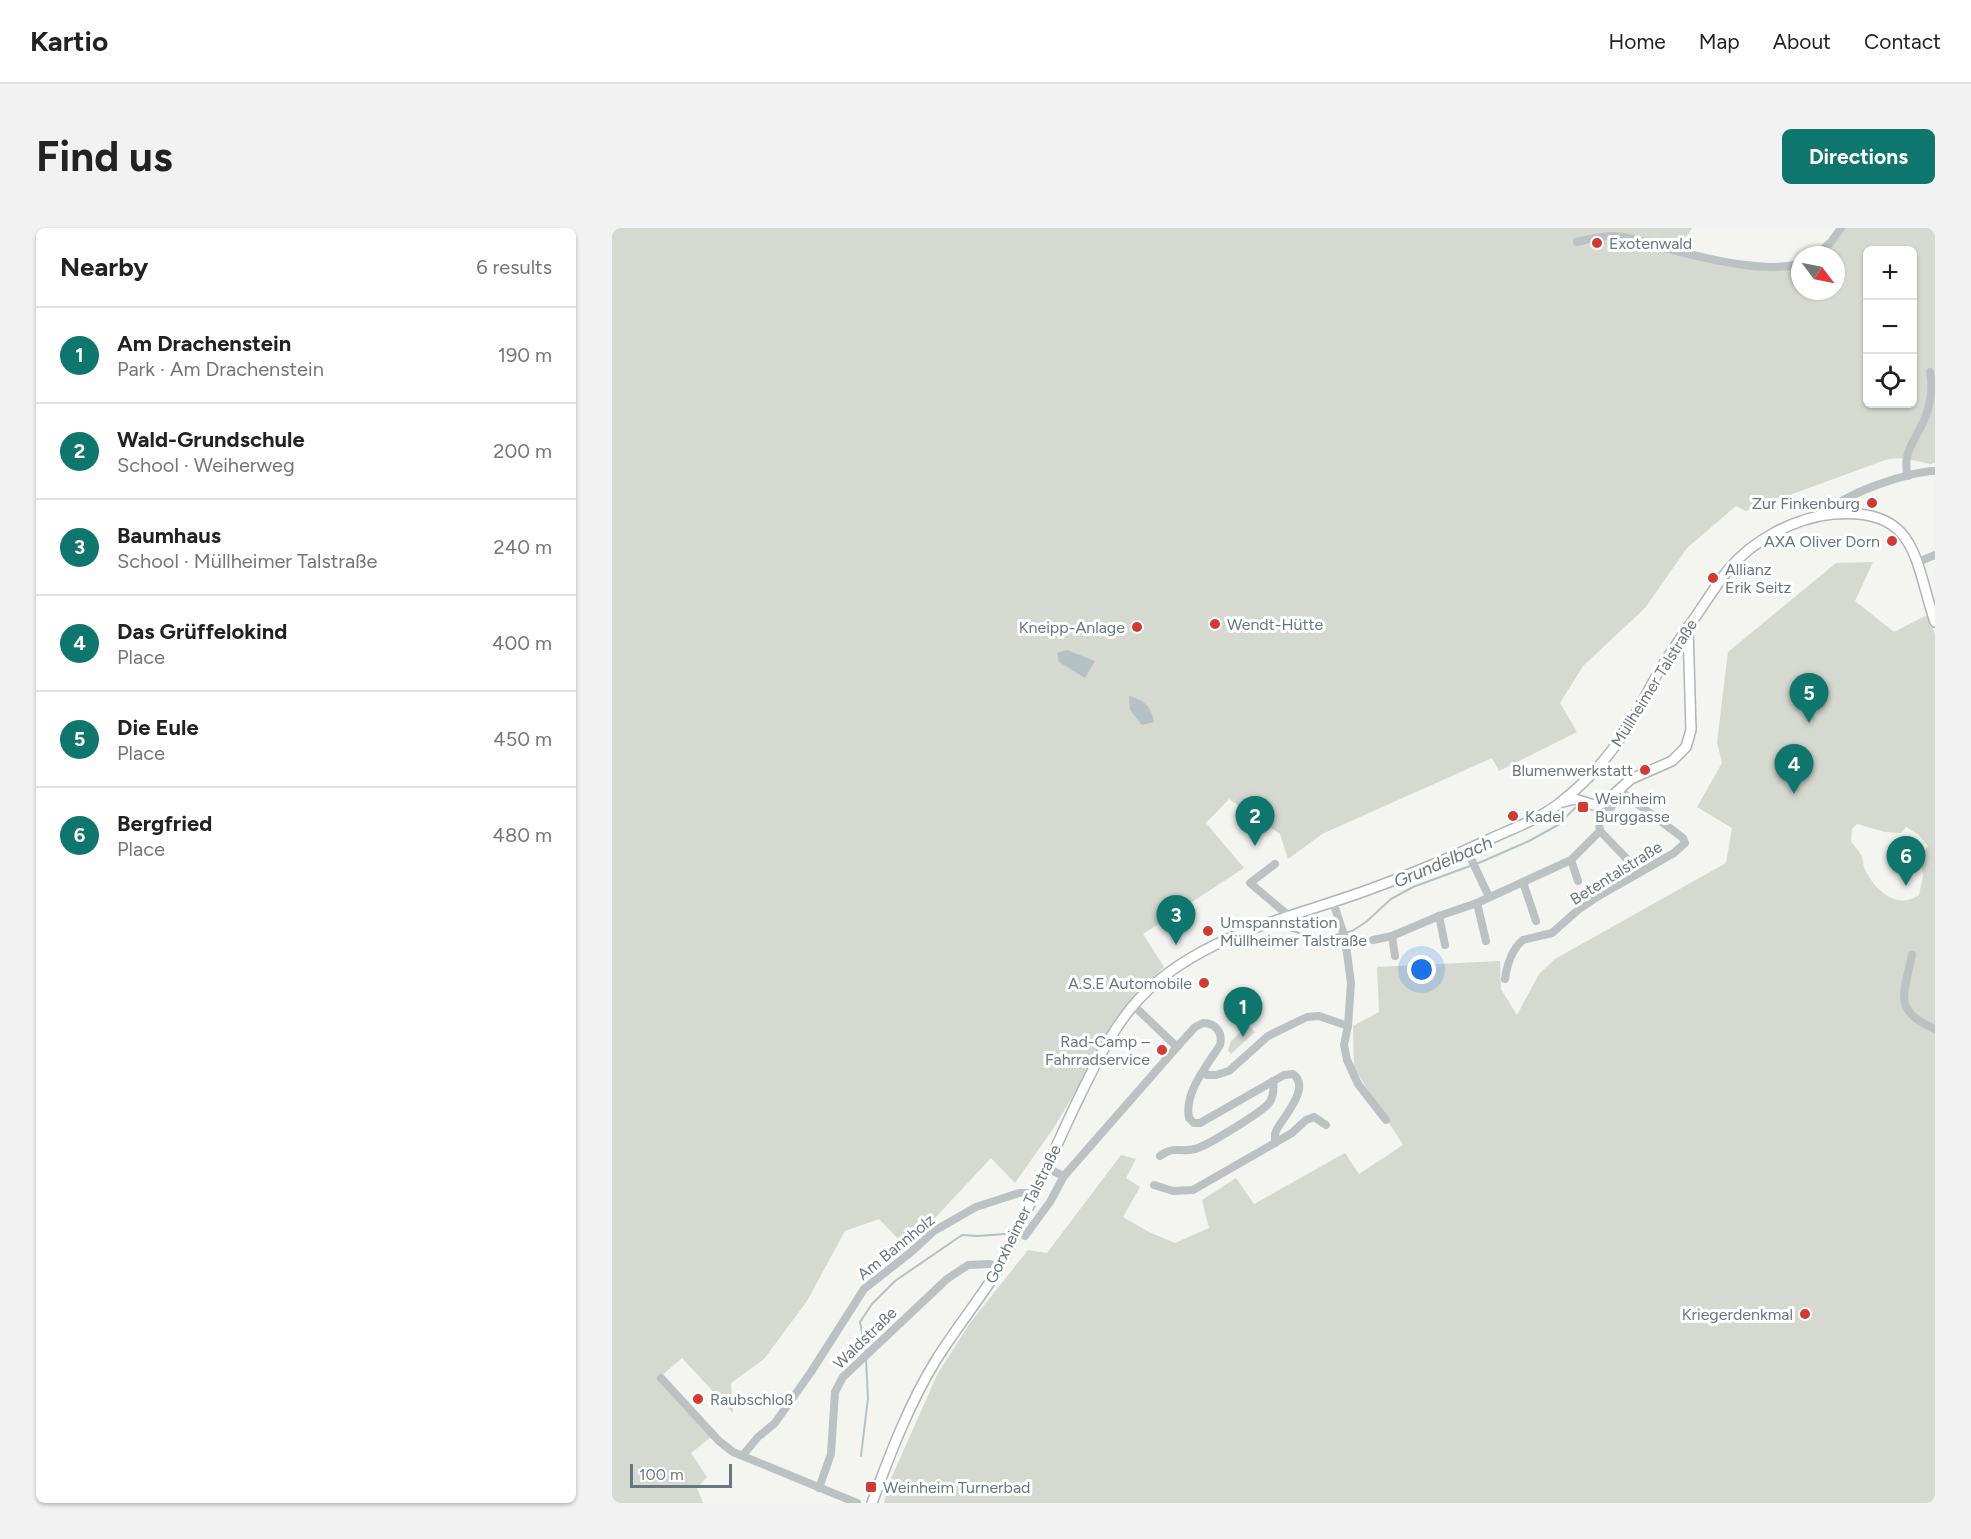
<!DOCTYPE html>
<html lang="en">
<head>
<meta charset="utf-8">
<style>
	body { margin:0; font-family:Figtree,sans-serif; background:#f2f2f2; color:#222 }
	.controls { position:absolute; right:18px; top:18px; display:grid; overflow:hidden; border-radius:9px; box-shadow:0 2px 4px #0004 }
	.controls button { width:54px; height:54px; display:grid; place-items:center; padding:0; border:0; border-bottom:2px solid #e0e0e0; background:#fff; color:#222; font:30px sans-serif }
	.compass { position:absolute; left:1179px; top:18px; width:54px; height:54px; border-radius:50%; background:#fff; box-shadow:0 2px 4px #0004; rotate:122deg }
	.scale { position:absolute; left:18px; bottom:15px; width:102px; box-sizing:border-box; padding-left:6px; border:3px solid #66787f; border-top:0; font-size:16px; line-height:21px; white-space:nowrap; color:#66787f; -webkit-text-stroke:4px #fff; paint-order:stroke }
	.you { position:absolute; left:810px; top:742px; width:21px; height:21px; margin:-15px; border:4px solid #fff; border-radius:50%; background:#1a73e8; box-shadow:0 0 0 9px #1a73e833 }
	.badge { display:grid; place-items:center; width:39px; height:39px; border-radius:50%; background:#0f766e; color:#fff; font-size:20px; font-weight:700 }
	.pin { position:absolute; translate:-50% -50px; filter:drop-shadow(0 2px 3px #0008) }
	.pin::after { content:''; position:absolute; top:32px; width:21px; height:18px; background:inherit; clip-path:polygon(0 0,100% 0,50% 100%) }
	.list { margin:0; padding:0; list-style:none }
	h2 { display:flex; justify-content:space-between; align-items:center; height:78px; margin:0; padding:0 24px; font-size:26px }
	h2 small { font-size:20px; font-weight:400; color:#767676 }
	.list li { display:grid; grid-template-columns:39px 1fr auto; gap:18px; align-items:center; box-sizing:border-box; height:96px; padding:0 24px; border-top:2px solid #e0e0e0 }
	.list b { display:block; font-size:22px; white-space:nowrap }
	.list p { margin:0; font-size:20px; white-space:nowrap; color:#767676 }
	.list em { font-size:20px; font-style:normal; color:#767676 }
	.icon { flex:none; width:33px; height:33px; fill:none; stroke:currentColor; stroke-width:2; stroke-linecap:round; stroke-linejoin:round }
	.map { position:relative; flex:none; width:1323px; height:1275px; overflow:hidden; border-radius:9px }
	header { display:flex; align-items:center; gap:36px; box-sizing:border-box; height:84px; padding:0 30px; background:#fff; border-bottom:2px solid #e0e0e0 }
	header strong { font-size:28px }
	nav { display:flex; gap:33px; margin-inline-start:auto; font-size:21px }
	.intro { display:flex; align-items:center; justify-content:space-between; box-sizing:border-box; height:144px; padding:0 36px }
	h1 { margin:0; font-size:42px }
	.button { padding:15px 27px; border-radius:9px; background:#0f766e; color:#fff; font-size:21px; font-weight:700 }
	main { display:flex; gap:36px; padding:0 36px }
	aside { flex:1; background:#fff; border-radius:9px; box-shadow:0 2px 4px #0004 }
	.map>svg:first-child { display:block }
	.green { fill:#d5d9d0; fill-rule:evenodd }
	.water { fill:#b5c2c5 }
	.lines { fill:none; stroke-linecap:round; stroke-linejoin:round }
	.stream { stroke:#b5c2c5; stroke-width:2 }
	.major-casing { stroke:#b0b5b7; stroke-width:12 }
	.minor { stroke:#bcc1c3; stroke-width:8 }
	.major { stroke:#fff; stroke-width:9 }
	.poi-dot { fill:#d33b32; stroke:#fff; stroke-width:2 }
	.labels { text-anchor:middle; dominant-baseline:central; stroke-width:6; stroke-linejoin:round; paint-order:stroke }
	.poi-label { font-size:16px; fill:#66787f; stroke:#fff; text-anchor:start }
	.street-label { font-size:16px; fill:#66787f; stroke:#fff }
	.water-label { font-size:18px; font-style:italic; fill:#627a7c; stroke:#fff }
</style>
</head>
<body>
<header>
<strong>Kartio</strong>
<nav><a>Home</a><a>Map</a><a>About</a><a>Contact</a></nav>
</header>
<div class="intro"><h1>Find us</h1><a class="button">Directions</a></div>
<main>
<aside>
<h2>Nearby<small>6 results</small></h2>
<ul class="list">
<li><span class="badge">1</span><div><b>Am Drachenstein</b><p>Park · Am Drachenstein</p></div><em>190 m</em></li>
<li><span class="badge">2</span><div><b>Wald-Grundschule</b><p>School · Weiherweg</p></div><em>200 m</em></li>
<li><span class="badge">3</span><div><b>Baumhaus</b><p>School · Müllheimer Talstraße</p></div><em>240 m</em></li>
<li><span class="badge">4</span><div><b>Das Grüffelokind</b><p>Place</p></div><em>400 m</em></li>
<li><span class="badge">5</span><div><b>Die Eule</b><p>Place</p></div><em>450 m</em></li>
<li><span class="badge">6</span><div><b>Bergfried</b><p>Place</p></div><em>480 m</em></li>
</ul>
</aside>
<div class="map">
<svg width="1323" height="1275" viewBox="0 0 1323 1275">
	<rect width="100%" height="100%" fill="#f4f4f1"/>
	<g class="green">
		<path d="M0 0H1080L1076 7 1055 25 1120 37 1188 39V63H1224V27H1205L1222 16 1233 0H1323V235L1318 236 1291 230 1276 231 1134 283 1124 278 1075 320 1033 380 971 438 948 475 965 504 887 543 880 530 710 606 676 631 668 606 617 571 594 595 632 640 531 706 552 739 518 774 441 901 403 955 379 930 295 1020 267 991 233 1003 195 1073 152 1131 119 1155 121 1185 70 1130 47 1150 99 1209 79 1225 95 1249 85 1260 91 1275H0ZM1256 22H1300V176H1256Z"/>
		<path d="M1261 334 1243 373 1282 404 1315 387 1323 406V1275H272L277 1255 326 1145 358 1095 416 1022 435 1025 509 927 524 931 514 950 528 959 511 989 537 1004 563 1015 597 1000 590 972 624 950 642 976 733 925 747 946 791 917 742 840 741 798 767 784 765 739 888 733 889 761 905 787 927 746 943 731 1114 635 1120 600 1085 579 1110 535 1105 514 1116 424 1224 335ZM1245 596 1273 604 1289 605 1294 599 1307 607 1316 618 1308 629 1311 648 1307 667C1284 683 1261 661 1252 639 1251 636 1251 632 1250 629 1248 624 1242 618 1239 613L1240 601Z"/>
		<path d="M636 797 643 804 619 826 616 822 619 813Z"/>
	</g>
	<g class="water">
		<path d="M455 422 483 433 473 450 447 434 445 425Z"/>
		<path d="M517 468C533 472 539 479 542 494L530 497 518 482Z"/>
	</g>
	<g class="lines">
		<g class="stream">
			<path d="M674 701 697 708 715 709 740 703 754 694 779 671 801 659 869 634 917 613 946 597 963 580"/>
			<path d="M254 1125 248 1094 260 1076 283 1053 350 1007 366 1008 393 1006"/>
			<path d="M249 1228 256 1170 254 1131"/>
		</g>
		<defs>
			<g id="major">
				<path d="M951 574 963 571 982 577 992 575 1019 551 1060 533 1074 519 1079 502 1076 399"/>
				<path d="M260 1275C278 1226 297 1176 324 1132 344 1100 368 1071 387 1040 414 988 437 933 462 880 479 845 495 810 519 780 577 710 672 692 753 663 795 648 838 630 878 611 902 600 930 590 950 573 973 555 994 532 1010 508 1024 488 1035 465 1047 443 1056 428 1067 413 1077 398 1090 380 1102 360 1116 342 1141 312 1182 290 1221 286 1306 279 1302 332 1323 394"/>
			</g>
		</defs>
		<use href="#major" class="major-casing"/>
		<g class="minor">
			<path d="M965 14C977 11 989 8 1001 8 1022 9 1040 17 1060 22 1096 31 1152 45 1188 36"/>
			<path d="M1204 27 1219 14 1229 0"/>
			<path d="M1296 248C1289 225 1305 210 1313 190 1319 175 1321 160 1318 144"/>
			<path d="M1215 287C1224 267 1302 242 1323 243"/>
			<path d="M1306 334 1323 327"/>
			<path d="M988 603 1016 632"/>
			<path d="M855 622 877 669"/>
			<path d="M959 632 966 653"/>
			<path d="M663 636 638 655 677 688"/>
			<path d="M911 654 924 693"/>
			<path d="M721 674 733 710 739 755 736 798 732 817 735 832 746 856 774 892"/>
			<path d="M865 675 874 713"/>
			<path d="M827 688 833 717"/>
			<path d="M780 708 783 728"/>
			<path d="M761 712 780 708 827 688 865 675 959 632 988 603 987 595 1000 578 997 571"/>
			<path d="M1300 727C1292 766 1280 783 1323 801"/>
			<path d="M893 751C895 737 899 722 911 712L940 705 966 682 985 669 1062 625 1073 615 1071 610 1007 562"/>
			<path d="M521 777 565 819"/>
			<path d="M592 843 595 847H604L617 843 656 808 695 789 707 788 736 798"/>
			<path d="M548 928C563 917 567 925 583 921 595 918 650 884 657 875 662 868 662 860 661 853"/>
			<path d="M434 940 452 948"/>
			<path d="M542 957 561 963 581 962 680 905 694 892 702 889 714 897"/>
			<path d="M413 1008 438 974 452 948 565 819 583 799 591 795C604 795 611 805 608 817 595 838 572 864 577 890L582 895H588L672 847 681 846C699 859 673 887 665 901L663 906V915"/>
			<path d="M49 1150 107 1213 121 1224 245 1275"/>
			<path d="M131 1227 146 1209 163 1195 199 1144 252 1061 298 1025 322 1003 364 979 407 965H423"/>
			<path d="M207 1260 219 1226 223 1164 231 1149 335 1051 356 1037 378 1036 387 1040"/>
		</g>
		<use href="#major" class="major"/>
	</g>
	<g class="poi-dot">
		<circle cx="985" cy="15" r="6"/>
		<circle cx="1260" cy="275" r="6"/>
		<circle cx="1280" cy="313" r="6"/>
		<circle cx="1101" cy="350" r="6"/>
		<circle cx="603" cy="396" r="6"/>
		<circle cx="525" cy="399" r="6"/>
		<circle cx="1033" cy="542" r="6"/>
		<rect x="965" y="573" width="12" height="12" rx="3"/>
		<circle cx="901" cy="588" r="6"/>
		<circle cx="596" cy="703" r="6"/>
		<circle cx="592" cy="755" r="6"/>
		<circle cx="550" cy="822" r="6"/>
		<circle cx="1193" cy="1086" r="6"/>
		<circle cx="86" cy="1171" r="6"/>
		<rect x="253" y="1253" width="12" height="12" rx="3"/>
	</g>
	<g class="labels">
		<g class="poi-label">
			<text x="997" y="15">Exotenwald</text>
			<text x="1248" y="275" text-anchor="end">Zur Finkenburg</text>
			<text x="1268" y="313" text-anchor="end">AXA Oliver Dorn</text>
			<text x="1113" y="341">Allianz<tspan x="1113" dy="18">Erik Seitz</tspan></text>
			<text x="615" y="396">Wendt-Hütte</text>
			<text x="513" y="399" text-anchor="end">Kneipp-Anlage</text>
			<text x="1021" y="542" text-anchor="end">Blumenwerkstatt</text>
			<text x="983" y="570">Weinheim<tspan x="983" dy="18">Burggasse</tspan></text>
			<text x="913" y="588">Kadel</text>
			<text x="608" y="694">Umspannstation<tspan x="608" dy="18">Müllheimer Talstraße</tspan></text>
			<text x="580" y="755" text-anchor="end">A.S.E Automobile</text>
			<text x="538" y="813" text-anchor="end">Rad-Camp –<tspan x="538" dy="18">Fahrradservice</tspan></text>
			<text x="1181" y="1086" text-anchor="end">Kriegerdenkmal</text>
			<text x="98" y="1171">Raubschloß</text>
			<text x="271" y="1259">Weinheim Turnerbad</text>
		</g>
		<g class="street-label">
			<text transform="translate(1042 455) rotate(-58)">Müllheimer Talstraße</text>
			<text transform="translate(1004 645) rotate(-32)">Betentalstraße</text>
			<text transform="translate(411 986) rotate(-64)">Gorxheimer Talstraße</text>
			<text transform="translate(284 1019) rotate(-39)">Am Bannholz</text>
			<text transform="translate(253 1110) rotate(-44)">Waldstraße</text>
		</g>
		<g class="water-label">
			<text transform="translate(831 634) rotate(-23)">Grundelbach</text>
		</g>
	</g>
</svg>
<div class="controls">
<button>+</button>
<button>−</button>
<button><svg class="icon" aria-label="locate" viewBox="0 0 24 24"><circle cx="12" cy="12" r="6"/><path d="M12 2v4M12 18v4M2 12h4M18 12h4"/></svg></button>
</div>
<svg class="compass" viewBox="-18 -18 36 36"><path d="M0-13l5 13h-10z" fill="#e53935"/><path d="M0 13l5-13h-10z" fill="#767676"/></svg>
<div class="scale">100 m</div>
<div class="you"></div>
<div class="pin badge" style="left:631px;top:809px">1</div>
<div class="pin badge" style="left:643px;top:618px">2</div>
<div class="pin badge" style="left:564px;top:717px">3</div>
<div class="pin badge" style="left:1182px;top:566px">4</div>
<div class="pin badge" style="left:1197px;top:495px">5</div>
<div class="pin badge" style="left:1294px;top:658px">6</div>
</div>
</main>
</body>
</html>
